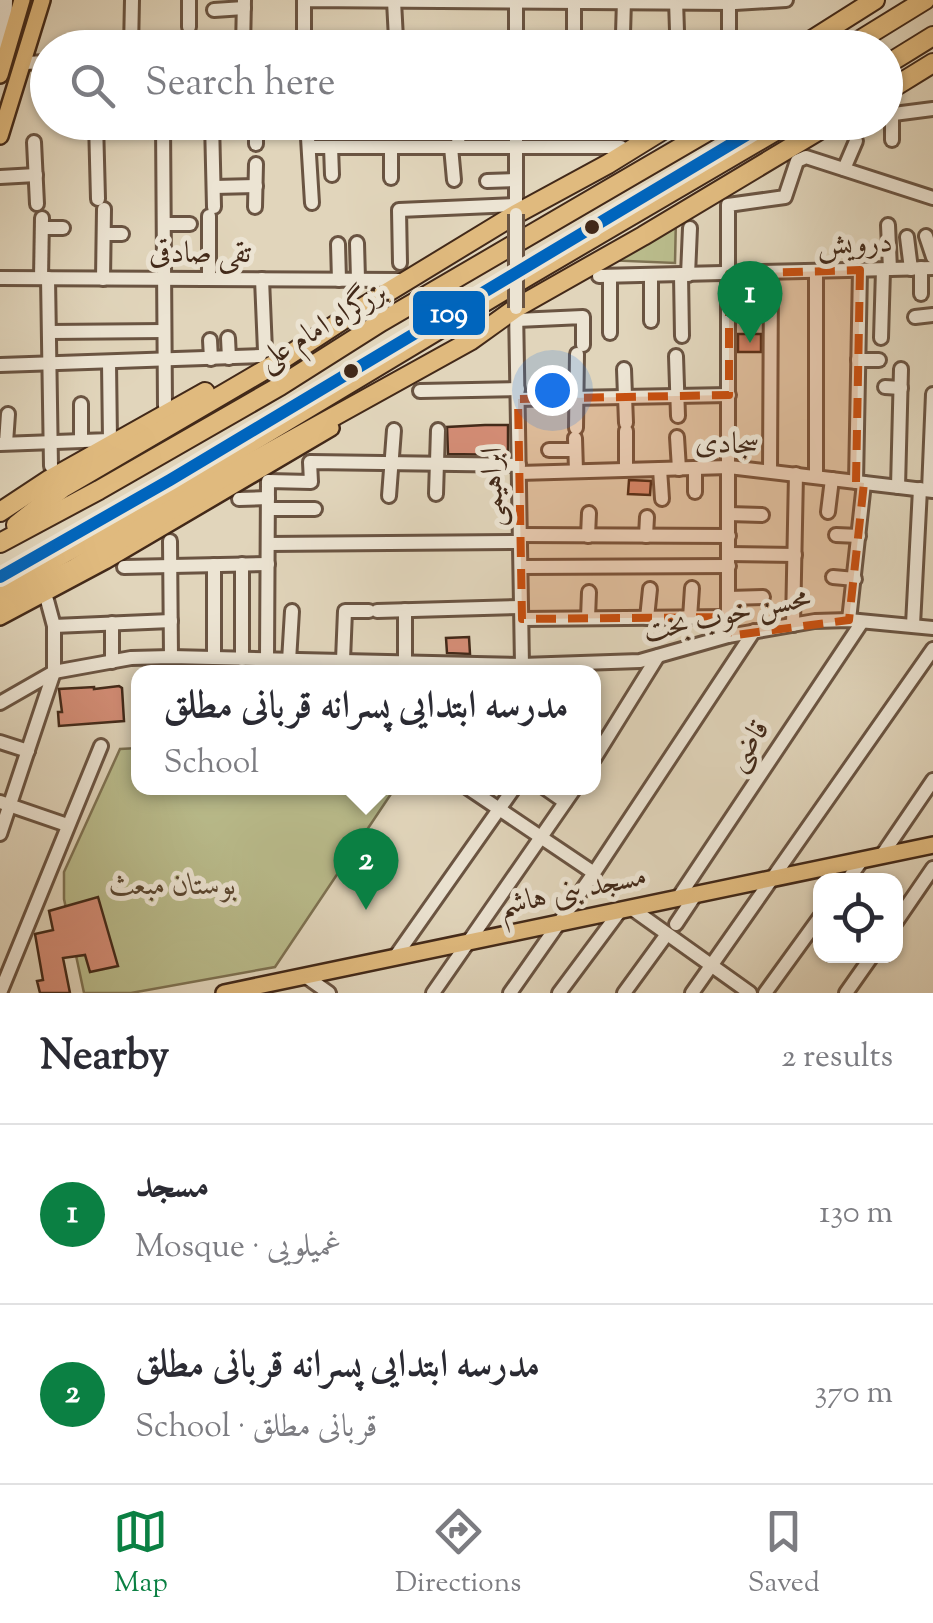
<!DOCTYPE html>
<html lang="en">
<head>
<meta charset="utf-8">
<style>
	body { margin:0; font-family:"Sorts Mill Goudy",Amiri,serif; background:#f2f2f3; color:#2b2b33 }
	.controls { position:absolute; right:30px; bottom:30px; display:grid; overflow:hidden; border-radius:20px; box-shadow:0 2px 8px #0004 }
	.controls button { width:90px; height:90px; display:grid; place-items:center; padding:0; border:0; border-bottom:2px solid #e1e1e2; background:#fff; color:#2b2b33; font:50px sans-serif }
	.you { position:absolute; left:552px; top:390px; width:35px; height:35px; margin:-25px; border:8px solid #fff; border-radius:50%; background:#1a73e8; box-shadow:0 0 0 15px #1a73e833 }
	.badge { display:grid; place-items:center; width:65px; height:65px; border-radius:50%; background:#0b8043; color:#fff; font-size:32px; font-weight:700 }
	.pin { position:absolute; translate:-50% -82px; filter:drop-shadow(0 2px 5px #0008) }
	.pin::after { content:''; position:absolute; top:52px; width:35px; height:30px; background:inherit; clip-path:polygon(0 0,100% 0,50% 100%) }
	.popup { position:absolute; left:131px; top:665px; width:470px; height:130px; box-sizing:border-box; display:grid; place-content:center; border-radius:20px; background:#fff; filter:drop-shadow(0 2px 8px #0005); font-size:32px; white-space:nowrap; color:#7c7c81 }
	.popup b { font-size:38px; color:#2b2b33 }
	.popup::after { content:''; position:absolute; left:50%; top:100%; margin-left:-20px; border:20px solid transparent; border-top-color:#fff }
	.list { margin:0; padding:0; list-style:none }
	h2 { display:flex; justify-content:space-between; align-items:center; height:130px; margin:0; padding:0 40px; font-size:42px }
	h2 small { font-size:32px; font-weight:400; color:#7c7c81 }
	.list li { display:grid; grid-template-columns:65px 1fr auto; gap:30px; align-items:center; box-sizing:border-box; height:180px; padding:0 40px; border-top:2px solid #e1e1e2 }
	.list b { display:block; font-size:38px; white-space:nowrap }
	.list p { margin:0; font-size:32px; white-space:nowrap; color:#7c7c81 }
	.list em { font-size:32px; font-style:normal; color:#7c7c81 }
	.icon { flex:none; width:55px; height:55px; fill:none; stroke:currentColor; stroke-width:2; stroke-linecap:round; stroke-linejoin:round }
	.map { position:relative; flex:none; width:933px; height:993px; overflow:hidden }
	.search { position:absolute; background:#fff; box-shadow:0 2px 8px #0004; left:30px; right:30px; top:30px; height:110px; display:flex; align-items:center; gap:25px; box-sizing:border-box; padding:0 35px; border-radius:55px; color:#7c7c81; font-size:38px }
	.sheet { height:490px; background:#fff }
	nav { display:flex; justify-content:space-around; align-items:center; box-sizing:border-box; height:140px; border-top:2px solid #e1e1e2; background:#fff; font-size:28px; color:#7c7c81 }
	nav a { display:grid; justify-items:center; gap:5px }
	nav .on { color:#0b8043 }
	.map>svg:first-child { display:block }
	.green { fill:#b9bb8b; stroke:#7e7252; stroke-width:2.5 }
	.building { fill:#d48d76; stroke:#422919; stroke-width:2.5 }
	.lines { fill:none; stroke-linecap:round; stroke-linejoin:round }
	.minor-casing { stroke:#6a5442; stroke-width:18 }
	.major-casing { stroke:#422919; stroke-width:20 }
	.highway-casing { stroke:#422919; stroke-width:22 }
	.minor { stroke:#ece4d3; stroke-width:12 }
	.major { stroke:#e0ba7e; stroke-width:15 }
	.highway { stroke:#e0ba7e; stroke-width:18 }
	.minor-bridge-casing { stroke:#6a5442; stroke-width:18; stroke-linecap:butt }
	.minor-bridge { stroke:#ece4d3; stroke-width:12 }
	.bus-1-casing { stroke:#ece4d3; stroke-width:20 }
	.bus-1 { stroke:#0065bd; stroke-width:12 }
	.marked { fill:#c74f0f; fill-opacity:0.2; stroke:#c74f0f; stroke-width:8; stroke-dasharray:20 12; stroke-linejoin:round }
	.bus-dot { fill:#422919; stroke:#ece4d3; stroke-width:4 }
	.labels { text-anchor:middle; dominant-baseline:central; stroke-width:10; stroke-linejoin:round; paint-order:stroke }
	.street-label { font-size:30px; fill:#422919; stroke:#ece4d3 }
	.park-label { font-size:30px; font-style:italic; fill:#5a4630; stroke:#ece4d3 }
	.line-badge { stroke:#ece4d3; stroke-width:4 }
	.badge-label { font-size:28px; text-anchor:middle; font-weight:bold; fill:#fff }
</style>
</head>
<body>
<div class="map">
<svg width="933" height="993" viewBox="0 0 933 993">
	<rect width="100%" height="100%" fill="#e1d5bb"/>
	<filter id="stains"><feTurbulence type="fractalNoise" baseFrequency=".002" numOctaves="4"/><feColorMatrix values="0 0 0 0 .2 0 0 0 0 .09 0 0 0 0 .02 0 0 0 .5 -.17"/></filter>
	<radialGradient id="worn" r=".72"><stop offset=".6" stop-color="#630" stop-opacity="0"/><stop offset="1" stop-color="#630" stop-opacity=".3"/></radialGradient>
	<g class="green">
		<path d="M676 217 675 263 603 260Z"/>
		<path d="M138 748V788H395L275 967 131 993H84L64 899V872L120 749Z"/>
	</g>
	<g class="building">
		<rect x="738" y="334" width="23" height="18"/>
		<path d="M485 425H508V455L448 454 447 427Z"/>
		<path d="M629 480 651 481 650 495 628 494Z"/>
		<path d="M469 637 470 654 447 653 446 638Z"/>
		<path d="M119 686 122 688 124 721 59 726 58 712H62L59 689 94 687V689Z"/>
		<path d="M98 897 118 966 90 972 85 955 63 958 70 993H40L37 981 43 980 35 934 53 930 49 911Z"/>
	</g>
	<g class="lines">
		<defs>
			<g id="minor">
				<path d="M189 0V27"/>
				<path d="M676 0 677 31"/>
				<path d="M729 0V48"/>
				<path d="M394 1 396 39"/>
				<path d="M214 10 244 8"/>
				<path d="M623 34 624 0"/>
				<path d="M574 35V0"/>
				<path d="M364 46V48"/>
				<path d="M5 47 6 0"/>
				<path d="M131 48 132 0"/>
				<path d="M243 48 244 0"/>
				<path d="M304 48V0L735 3 786 0"/>
				<path d="M444 48V40"/>
				<path d="M516 48V0"/>
				<path d="M24 63 48 62"/>
				<path d="M886 115 933 109"/>
				<path d="M96 122 98 199"/>
				<path d="M163 122 165 406"/>
				<path d="M212 122 214 207"/>
				<path d="M256 122V144"/>
				<path d="M307 122 312 203"/>
				<path d="M892 140V114"/>
				<path d="M34 142 37 204"/>
				<path d="M309 147H621"/>
				<path d="M331 147 332 175"/>
				<path d="M391 147V178"/>
				<path d="M451 147 454 180"/>
				<path d="M458 147 459 122"/>
				<path d="M844 169 856 141"/>
				<path d="M0 177 36 175"/>
				<path d="M487 181 516 180"/>
				<path d="M214 187 256 186"/>
				<path d="M255 207 256 164"/>
				<path d="M516 210V122"/>
				<path d="M209 216V279"/>
				<path d="M165 224H190"/>
				<path d="M888 225 890 269"/>
				<path d="M42 228H63"/>
				<path d="M104 234H122"/>
				<path d="M926 236 933 257"/>
				<path d="M907 237 911 269"/>
				<path d="M357 243 358 279"/>
				<path d="M338 244 339 280"/>
				<path d="M400 263 399 210 516 205"/>
				<path d="M681 275 682 336"/>
				<path d="M688 275 690 228"/>
				<path d="M599 276 933 268"/>
				<path d="M610 276V333"/>
				<path d="M0 278 399 280"/>
				<path d="M41 278 42 218"/>
				<path d="M48 278 51 466"/>
				<path d="M103 279 104 209"/>
				<path d="M262 279 265 351"/>
				<path d="M921 294V268"/>
				<path d="M516 308 522 665"/>
				<path d="M915 317 933 315"/>
				<path d="M517 320 583 317V345"/>
				<path d="M651 321V275"/>
				<path d="M49 332 164 331"/>
				<path d="M228 338 229 358"/>
				<path d="M881 338 883 270"/>
				<path d="M210 340 211 359"/>
				<path d="M676 356 678 416"/>
				<path d="M858 360H879"/>
				<path d="M0 365 260 356"/>
				<path d="M624 369 626 423"/>
				<path d="M885 387 901 388"/>
				<path d="M420 391 518 389"/>
				<path d="M518 399 729 395"/>
				<path d="M576 428 577 354"/>
				<path d="M626 431V469"/>
				<path d="M677 437 679 469"/>
				<path d="M575 438 576 471"/>
				<path d="M81 441V404"/>
				<path d="M6 443 8 414"/>
				<path d="M0 444 110 440 109 363"/>
				<path d="M549 450H574"/>
				<path d="M660 469 662 499"/>
				<path d="M770 471 771 273"/>
				<path d="M519 473 729 467 933 491"/>
				<path d="M816 477V272"/>
				<path d="M856 482 860 270"/>
				<path d="M898 487 901 369"/>
				<path d="M929 490 933 394"/>
				<path d="M695 492V468"/>
				<path d="M436 494 438 430"/>
				<path d="M389 496 394 430"/>
				<path d="M239 499 268 498"/>
				<path d="M268 509H315"/>
				<path d="M828 512 832 479"/>
				<path d="M729 514 762 515"/>
				<path d="M520 535 729 536"/>
				<path d="M836 535 859 536"/>
				<path d="M588 536 589 513"/>
				<path d="M646 536 647 517"/>
				<path d="M170 541 171 657"/>
				<path d="M268 544 520 542"/>
				<path d="M729 554 795 555"/>
				<path d="M214 565V658"/>
				<path d="M124 567 268 564"/>
				<path d="M521 567 729 566"/>
				<path d="M833 577 855 579"/>
				<path d="M729 598 763 597"/>
				<path d="M377 611 521 607"/>
				<path d="M588 618 589 592"/>
				<path d="M647 618 650 589"/>
				<path d="M690 618 692 588"/>
				<path d="M522 619 729 617"/>
				<path d="M849 620 864 483"/>
				<path d="M793 625 796 474"/>
				<path d="M913 625 920 489"/>
				<path d="M54 626 171 621"/>
				<path d="M728 636V205L785 197 797 161 806 157 933 198"/>
				<path d="M242 659V564"/>
				<path d="M267 660 268 481 311 482 310 462 519 465"/>
				<path d="M343 660 345 611H369"/>
				<path d="M289 661 292 611"/>
				<path d="M405 661V610"/>
				<path d="M112 662V623"/>
				<path d="M0 703 54 672 131 658 171 657 522 665 640 661 728 636 815 621 849 620 933 628"/>
				<path d="M0 742 28 751"/>
				<path d="M594 759 658 656"/>
				<path d="M468 788 594 873"/>
				<path d="M545 788 565 802"/>
				<path d="M0 802 67 825"/>
				<path d="M0 834 54 672V626L47 600"/>
				<path d="M882 855 933 780"/>
				<path d="M847 881 862 860"/>
				<path d="M678 898 862 622"/>
				<path d="M631 908 750 993"/>
				<path d="M896 922 933 868"/>
				<path d="M676 924 696 894"/>
				<path d="M395 957 514 788"/>
				<path d="M305 976 329 993"/>
				<path d="M0 993 101 746"/>
				<path d="M433 993 575 788"/>
				<path d="M510 993 594 873 754 631"/>
				<path d="M559 993 620 911"/>
				<path d="M624 993 667 934"/>
				<path d="M692 993 933 649"/>
				<path d="M765 993 820 917"/>
				<path d="M846 993 872 956"/>
			</g>
			<g id="major">
				<path d="M0 75 22 0"/>
				<path d="M0 136 42 0"/>
				<path d="M0 617 105 561 331 428"/>
				<path d="M224 993 933 845"/>
			</g>
			<g id="highway">
				<path d="M799 48 875 0"/>
				<path d="M847 48 925 0"/>
				<path d="M886 65 933 36"/>
				<path d="M886 92 933 63"/>
				<path d="M0 512 50 479 205 392"/>
				<path d="M16 525 63 488 280 361 355 312 516 214 608 164 676 122"/>
				<path d="M0 543 99 490 280 386 381 322 724 122"/>
				<path d="M0 589 94 537 528 276 791 122"/>
				<path d="M0 604 75 568 221 479 470 341 516 308 643 236 833 122"/>
			</g>
		</defs>
		<use href="#minor" class="minor-casing"/>
		<use href="#major" class="major-casing"/>
		<use href="#highway" class="highway-casing"/>
		<use href="#minor" class="minor"/>
		<use href="#major" class="major"/>
		<use href="#highway" class="highway"/>
		<defs>
			<path id="minor-bridge" d="M516 214V308"/>
		</defs>
		<use href="#minor-bridge" class="minor-bridge-casing"/>
		<use href="#minor-bridge" class="minor-bridge"/>
		<defs>
			<path id="bus-1" d="M0 577 170 480 768 122"/>
		</defs>
		<use href="#bus-1" class="bus-1-casing"/>
		<use href="#bus-1" class="bus-1"/>
	</g>
	<path class="marked" d="M860 270 856 482 864 483 849 620 728 636 729 617 522 619 518 399 729 395V274Z"/>
	<g class="bus-dot">
		<circle cx="592" cy="227" r="9"/>
		<circle cx="351" cy="371" r="9"/>
	</g>
	<g class="labels">
		<g class="street-label">
			<text transform="translate(855 245) rotate(-2)">درویش</text>
			<text x="200" y="254">تقی صادقی</text>
			<text transform="translate(323 327) rotate(-31)">بزرگراه امام علی</text>
			<text transform="translate(727 445) rotate(2)">سجادی</text>
			<text transform="translate(494 487) rotate(-91)">ابراهیمی</text>
			<text transform="translate(727 616) rotate(-12)">محسن خوب بخت</text>
			<text transform="translate(749 746) rotate(-56)">قاضی</text>
			<text transform="translate(573 892) rotate(-12)">مسجد بنی هاشم</text>
		</g>
		<g class="park-label">
			<text x="173" y="886">بوستان مبعث</text>
		</g>
	</g>
	<rect class="line-badge" x="411" y="289" width="76" height="48" rx="10" fill="#0065bd"/>
	<g class="badge-label">
		<text x="449" y="322">109</text>
	</g>
	<rect width="100%" height="100%" filter="url(#stains)"/>
	<rect width="100%" height="100%" fill="url(#worn)"/>
</svg>
<div class="controls">
<button><svg class="icon" aria-label="locate" viewBox="0 0 24 24"><circle cx="12" cy="12" r="6"/><path d="M12 2v4M12 18v4M2 12h4M18 12h4"/></svg></button>
</div>
<div class="you"></div>
<div class="pin badge" style="left:750px;top:343px">1</div>
<div class="pin badge" style="left:366px;top:910px">2</div>
<div class="popup"><b>مدرسه ابتدایی پسرانه قربانی مطلق</b>School</div>
<div class="search"><svg class="icon" aria-label="search" viewBox="0 0 24 24"><circle cx="10" cy="10" r="6"/><path d="M15 15l6 6"/></svg>Search here</div>
</div>
<section class="sheet">
<h2>Nearby<small>2 results</small></h2>
<ul class="list">
<li><span class="badge">1</span><div><b>مسجد</b><p>Mosque · غمیلویی</p></div><em>130 m</em></li>
<li><span class="badge">2</span><div><b>مدرسه ابتدایی پسرانه قربانی مطلق</b><p>School · قربانی مطلق</p></div><em>370 m</em></li>
</ul>
</section>
<nav>
<a class="on"><svg class="icon" aria-label="map" viewBox="0 0 24 24"><path d="M3 6l6-2 6 2 6-2v14l-6 2-6-2-6 2zM9 4v14M15 6v14"/></svg>Map</a>
<a><svg class="icon" aria-label="directions" viewBox="0 0 24 24"><path d="M12 3l9 9-9 9-9-9zM9 14v-3h6M13 9l2 2-2 2"/></svg>Directions</a>
<a><svg class="icon" aria-label="saved" viewBox="0 0 24 24"><path d="M7 4h10v16l-5-4-5 4z"/></svg>Saved</a>
</nav>
</body>
</html>
